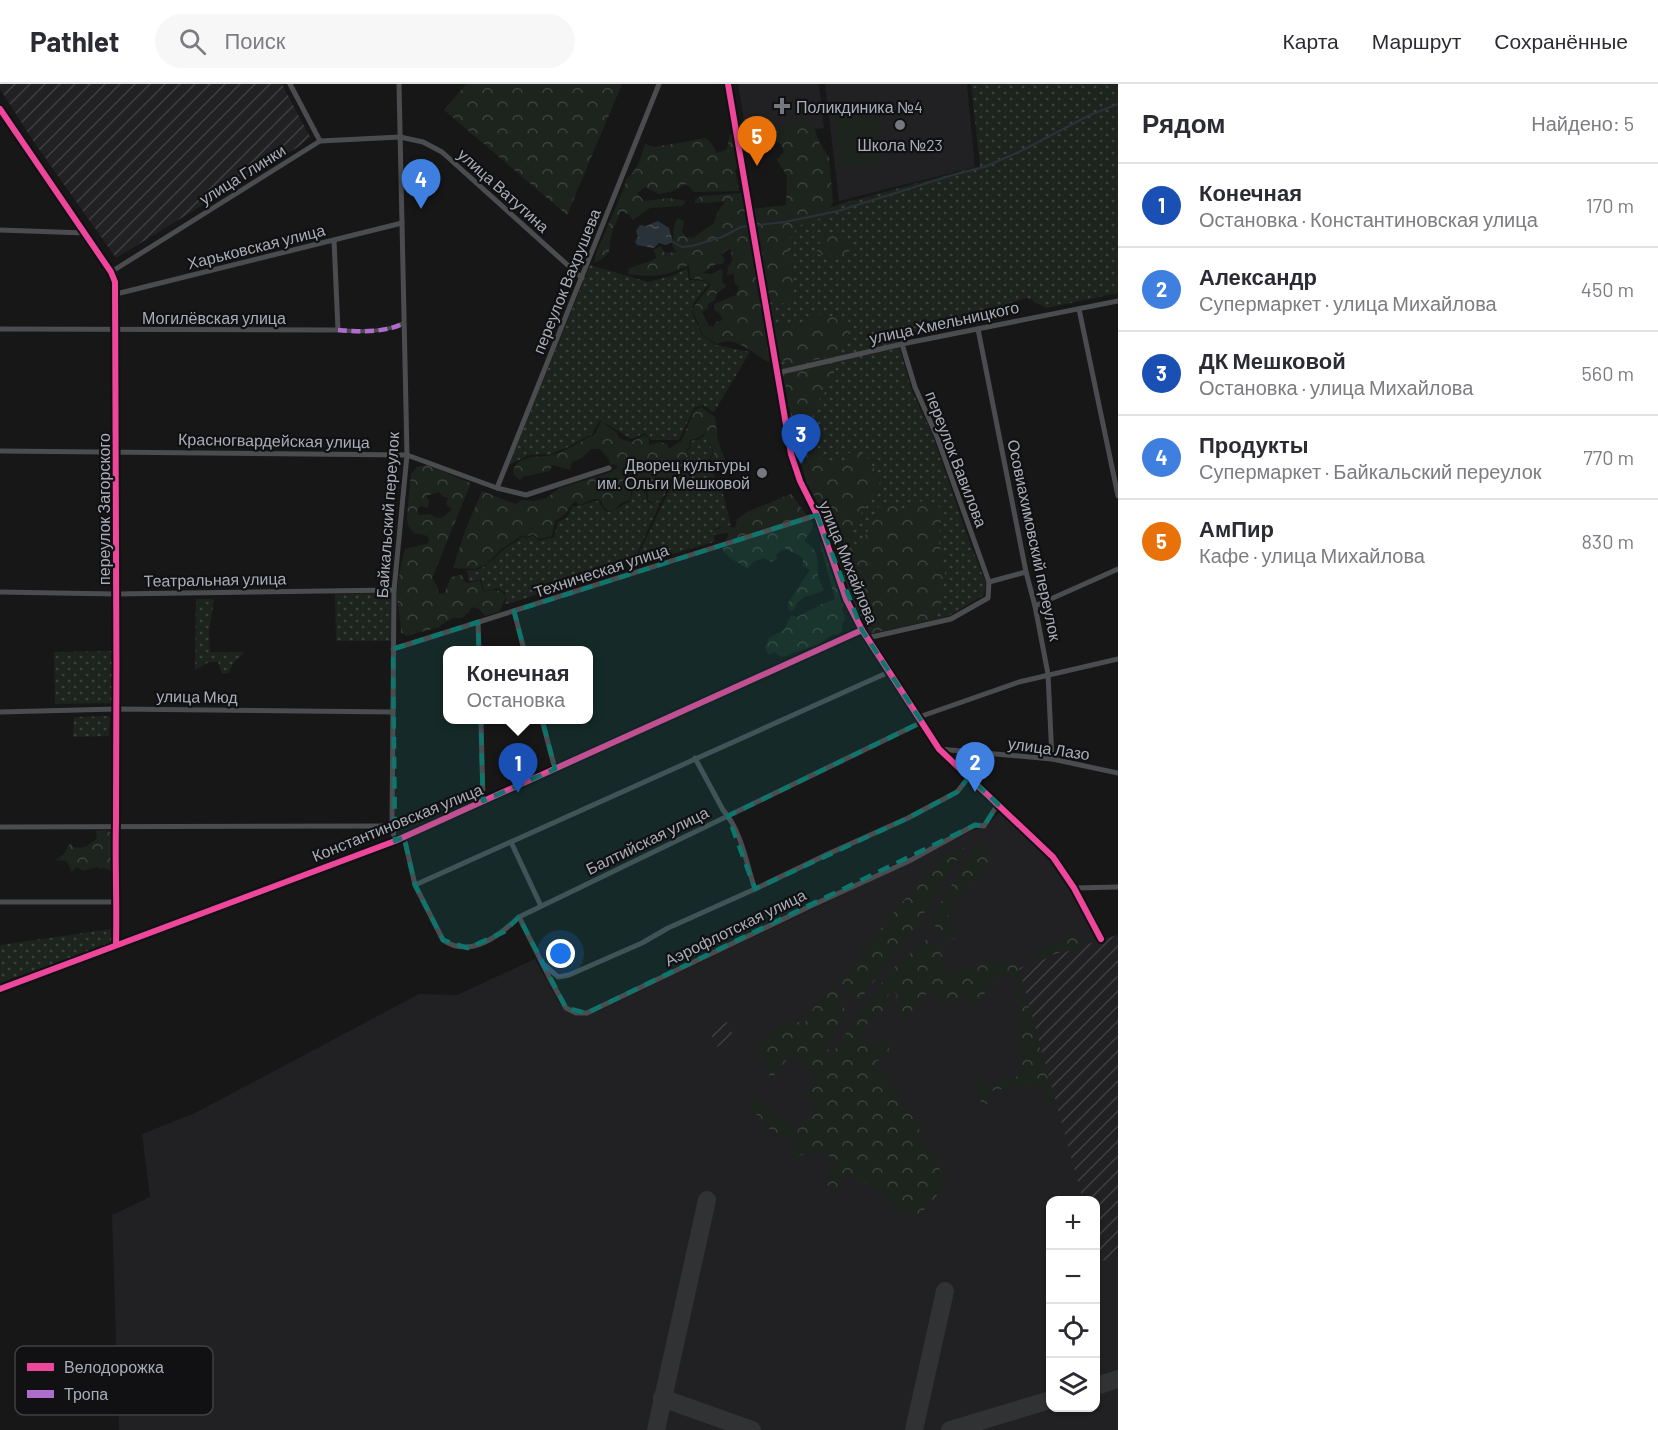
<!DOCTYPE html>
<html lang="ru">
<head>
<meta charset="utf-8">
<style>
	body { margin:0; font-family:Barlow,sans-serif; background:#f7f7f7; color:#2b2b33 }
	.controls { position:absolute; right:18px; bottom:18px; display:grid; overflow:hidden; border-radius:12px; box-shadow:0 2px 4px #0004 }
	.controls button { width:54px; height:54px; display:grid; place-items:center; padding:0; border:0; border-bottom:2px solid #e1e1e2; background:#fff; color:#2b2b33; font:30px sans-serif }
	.you { position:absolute; left:561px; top:870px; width:21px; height:21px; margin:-15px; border:4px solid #fff; border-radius:50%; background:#1a73e8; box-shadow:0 0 0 9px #1a73e833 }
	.badge { display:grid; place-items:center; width:39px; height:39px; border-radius:50%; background:#757880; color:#fff; font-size:20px; font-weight:700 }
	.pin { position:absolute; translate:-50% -50px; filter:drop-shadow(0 2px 3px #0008) }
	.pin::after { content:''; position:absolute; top:32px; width:21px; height:18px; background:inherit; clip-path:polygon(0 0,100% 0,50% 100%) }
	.popup { position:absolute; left:443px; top:562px; width:150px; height:78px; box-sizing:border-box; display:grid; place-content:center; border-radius:12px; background:#fff; filter:drop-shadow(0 2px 4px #0005); font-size:20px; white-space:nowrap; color:#7c7c81 }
	.popup b { font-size:22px; color:#2b2b33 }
	.popup::after { content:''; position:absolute; left:50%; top:100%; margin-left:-12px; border:12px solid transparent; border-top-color:#fff }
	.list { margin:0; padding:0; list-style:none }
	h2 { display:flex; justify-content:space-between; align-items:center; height:78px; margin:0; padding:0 24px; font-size:26px }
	h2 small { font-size:20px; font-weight:400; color:#7c7c81 }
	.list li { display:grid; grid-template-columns:39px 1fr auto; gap:18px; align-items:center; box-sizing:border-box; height:84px; padding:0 24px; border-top:2px solid #e1e1e2 }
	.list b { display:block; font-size:22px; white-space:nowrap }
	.list p { margin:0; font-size:20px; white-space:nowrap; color:#7c7c81 }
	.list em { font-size:20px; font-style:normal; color:#7c7c81 }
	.icon { flex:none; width:33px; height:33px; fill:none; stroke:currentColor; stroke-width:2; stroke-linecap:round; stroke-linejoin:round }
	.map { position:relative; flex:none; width:1118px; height:1346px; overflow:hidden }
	header { display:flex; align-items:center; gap:36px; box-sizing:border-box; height:84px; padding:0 30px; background:#fff; border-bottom:2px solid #e1e1e2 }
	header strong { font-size:28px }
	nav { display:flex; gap:33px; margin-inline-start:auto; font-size:21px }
	.search { width:420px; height:54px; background:#f7f7f7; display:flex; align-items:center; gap:15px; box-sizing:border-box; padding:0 21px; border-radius:33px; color:#7c7c81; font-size:22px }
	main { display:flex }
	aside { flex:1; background:#fff }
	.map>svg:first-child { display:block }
	.built { fill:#212123; fill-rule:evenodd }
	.industrial { fill:url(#industrial-furrows) }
	.green { fill:url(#green-dots) }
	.forest { fill:url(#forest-crowns); fill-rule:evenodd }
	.pitch { fill:#1d241e }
	.water { fill:url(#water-ripples) }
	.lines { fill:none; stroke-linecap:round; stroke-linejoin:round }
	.stream { stroke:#2a3239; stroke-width:2 }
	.taxiway { stroke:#313233; stroke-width:18 }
	.pedestrian { stroke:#4b4c50; stroke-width:4 }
	.minor { stroke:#4b4c50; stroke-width:5 }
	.tertiary { stroke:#4b4c50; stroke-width:7 }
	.quiet { stroke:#b06ccc; stroke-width:4.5; stroke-dasharray:9 4.5; stroke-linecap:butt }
	.cycleway-casing { stroke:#111113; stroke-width:10 }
	.cycleway { stroke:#ed469a; stroke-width:6 }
	.marked { fill:#0f766e; fill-opacity:0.2; stroke:#0f766e; stroke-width:4.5; stroke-dasharray:12 8; stroke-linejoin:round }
	.poi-dot { fill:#757880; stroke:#111113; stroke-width:2 }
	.labels { text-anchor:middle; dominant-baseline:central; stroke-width:4.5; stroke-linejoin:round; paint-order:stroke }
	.poi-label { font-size:16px; fill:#a8adb8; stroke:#111113; text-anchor:start }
	.street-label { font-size:16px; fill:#a8adb8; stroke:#111113 }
	.key { fill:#111113; stroke:#3e4045; stroke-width:1.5 }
	.key-label { font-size:16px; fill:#a8adb8 }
</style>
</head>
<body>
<header>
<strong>Pathlet</strong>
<div class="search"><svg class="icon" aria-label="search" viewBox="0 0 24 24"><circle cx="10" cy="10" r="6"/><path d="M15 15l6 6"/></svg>Поиск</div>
<nav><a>Карта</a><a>Маршрут</a><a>Сохранённые</a></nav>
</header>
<main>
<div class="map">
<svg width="1118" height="1346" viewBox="0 0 1118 1346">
	<defs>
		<pattern id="industrial-furrows" width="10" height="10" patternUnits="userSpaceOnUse" patternTransform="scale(1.5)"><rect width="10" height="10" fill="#212123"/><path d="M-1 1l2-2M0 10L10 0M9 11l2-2" fill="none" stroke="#3e3f41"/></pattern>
		<pattern id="green-dots" width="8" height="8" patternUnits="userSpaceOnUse" patternTransform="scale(1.5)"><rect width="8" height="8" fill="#1d241e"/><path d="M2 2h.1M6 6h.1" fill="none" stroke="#3b413d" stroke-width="1.8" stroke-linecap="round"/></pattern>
		<pattern id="forest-crowns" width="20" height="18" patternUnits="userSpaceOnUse" patternTransform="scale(1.5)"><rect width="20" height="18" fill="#1d241e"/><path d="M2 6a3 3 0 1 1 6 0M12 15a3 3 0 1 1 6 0" fill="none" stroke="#3b413d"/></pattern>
		<pattern id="water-ripples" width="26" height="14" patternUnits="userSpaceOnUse" patternTransform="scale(1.5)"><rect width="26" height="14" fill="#2a3239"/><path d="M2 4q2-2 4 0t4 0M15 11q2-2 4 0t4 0" fill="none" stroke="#464d54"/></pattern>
	</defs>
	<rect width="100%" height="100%" fill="#171717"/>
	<g class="built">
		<path d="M738 0H819L824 44 747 56Z"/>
		<path d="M825 0H967L975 83 839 117Z"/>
		<path d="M1000 727 1050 774 1070 807 1097 856 1118 851V1346H119L112 1131 150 1113 142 1050 195 1029 419 910 457 911 535 875 559 919 565 925 578 932 598 927 915 776 973 746 986 743ZM1050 1116H1096V1324H1050Z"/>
	</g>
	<g class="industrial">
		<path d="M0 0H282L310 53 298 63 116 174 34 58 0 5Z"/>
		<path d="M1118 851V1173L1101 1177 1096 1159V1116H1083L1019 884 1097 857Z"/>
		<path d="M727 938 735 955 717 963 709 946Z"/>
	</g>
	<g class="green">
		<path d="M971 0H1118V209L1047 224 1027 214 1007 220 1006 232 966 236 897 256 912 307 933 352 970 459 981 487 986 499 984 511 949 532 869 550 852 517 822 428 806 396 796 358 756 156 840 120 980 82Z"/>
		<path d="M590 181 648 198 674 191 687 184 689 196 704 197 709 200 693 220 692 229 702 251 716 261 750 268 714 328 703 321 694 324 679 356H651L645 349 631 355 600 336 592 350 568 363 548 371 544 370 529 371 509 381Z"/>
		<path d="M706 350 713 369 708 377 710 387 717 382 713 389 722 406 731 441 714 445V458L635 481 636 475 671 403 672 397 678 394 679 379 689 374 687 367 690 364 691 357 699 355Z"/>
		<path d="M633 406H645L647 417 652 420 663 413 634 476 605 485 590 487 576 498 511 519 504 520 506 515 505 508 498 504 484 507 481 495 469 498 467 486C486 487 489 478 502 467 508 462 516 458 523 453L526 455 533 451 539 457 554 453 558 438 567 433 573 422C583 423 590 416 599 417L602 424 607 428C618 427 620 421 630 418Z"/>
		<path d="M385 509 391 515 392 557H336L335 510Z"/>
		<path d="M196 515H213L214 517 209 548 210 568H244L232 581 229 589 222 590 218 578H209L195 586Z"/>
		<path d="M114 567 115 619 55 620 54 568Z"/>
		<path d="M110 632 109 652 73 653 74 633Z"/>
		<path d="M111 845 112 859 0 899V861Z"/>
	</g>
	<g class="forest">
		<path d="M466 0H622L567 131 444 26Z"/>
		<path d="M811 36 820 60 829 73 833 118 824 134C802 137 801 140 787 157 790 179 797 197 793 218L779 220 769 218 751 125 786 121 787 92 777 76 784 68 781 60 770 54 749 57 747 47Z"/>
		<path d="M730 50 734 52 739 84 735 86 739 107 694 108 686 100 673 107 659 110 645 103 637 109 644 117 669 114 686 117 682 122 650 124 633 136 628 130 621 127C618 134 615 140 613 146 606 165 617 168 594 179L597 167 624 104 626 95C638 87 641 72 645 60L654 63 706 54 712 60 717 69 727 65Z"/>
		<path d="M743 109 746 113 743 116 771 265V274L769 278C753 271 736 250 717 260L703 251 693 228 695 221 711 200 704 196 690 194 689 181C666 193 653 193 628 190L629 184 651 177 657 173 653 166 661 162 664 168 668 169 677 168 672 162C675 152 671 144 678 134L684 137 682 148 686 153 693 154 714 139 718 127 726 117 706 119H695V115L702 112ZM731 165 732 177 728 183 727 191 734 190V199L739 203 736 211 714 220V226L719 229 723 236 716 238 713 243 709 242 702 228 708 224V220L715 216 716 210 727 202 722 198 723 187 721 185 712 190 703 189 716 180H722L725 175 721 171 725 167Z"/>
		<path d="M824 149 844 150 851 162 848 171 826 172 818 170 817 165Z"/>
		<path d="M818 230 848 236C852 247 845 262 838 271L810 277 804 281 792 284 780 274 775 249 785 239H795L800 243H805Z"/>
		<path d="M837 279 829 304 820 314 813 331 817 343 810 353 813 366 818 374 837 378 843 382 848 369H862L869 376 881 396C873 414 860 430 850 447L856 464C867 451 875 435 880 419L895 420 902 429C922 415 924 411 945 427L940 440 939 457 945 489 943 501 947 508 932 536 869 550 852 517 840 481 845 472 836 467 822 428 806 396 796 358 784 294C802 286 817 281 837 279Z"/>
		<path d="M701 323 715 333 718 357 726 378 720 379 710 386 709 378 714 369 705 349 698 354 690 356 689 364 686 366 688 373 679 378 677 393 670 395 665 411 653 419 648 416 647 404H632L630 416 621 419 615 426 608 427 603 423 601 416 594 415 580 421 575 417C566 426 569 430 555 437L552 452 539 455 533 450 526 453 523 451 500 466 487 480 475 485 453 484 465 447 482 407 516 420 522 416 534 417 546 414 560 404 611 388 618 383 614 380 610 381 609 375 600 365H591L582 374 572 378 570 386 552 381 550 387 523 393 520 396 513 390C515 370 537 374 551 371 564 368 574 361 586 355 586 354 594 351 594 351 597 348 599 341 601 337L617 349 619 354 631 358 645 351 649 354V361L660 358 667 360 669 365 681 357 695 326Z"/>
		<path d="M427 381 471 399 432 494 438 504V509L444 510 451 493 462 491 465 498 470 499 480 496 483 508 492 506 501 507 506 512 500 527 485 532 479 525 472 523 469 528 462 534H452L439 543 407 552 401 549C401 537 398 526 397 514 397 498 401 481 405 465L429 459 428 452 414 449 408 442 407 432 411 390 417 383ZM439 408 443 413 448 414 446 420 452 425C445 433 439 438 430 430L419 431 417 426 420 422 428 424 429 417 426 412Z"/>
		<path d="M791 410 812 438 813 444 804 457C822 468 816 475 818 492 819 497 822 501 824 506 816 511 805 510 798 518 796 520 795 524 793 527L788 525V519L810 486 803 482V474C797 469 790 469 785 464L776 470 777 475 771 478 764 474 753 478 748 485 729 473 722 465 728 451V449L714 451V446L727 442 735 444 737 435 747 428Z"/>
		<path d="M822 458 824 459 844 518 842 526 844 530 845 536 842 539V547L839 550 832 551 817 561 781 573 774 568 769 571 765 564 769 554 784 546 791 531 797 533 820 521 835 515 820 459Z"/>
		<path d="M105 746 114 749 112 759 114 790 109 786 103 784 101 785 97 783 83 787 77 783 71 788 67 777 56 776 64 770 68 762 71 759 73 763C84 765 89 762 97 754L96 747Z"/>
		<path d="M980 757 986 763 990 780 946 825 957 856 942 851 930 835Z"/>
		<path d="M964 764 916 842 859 917 840 902 873 855 895 827 923 794 932 788 937 774Z"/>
		<path d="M1077 848 1082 861 1037 876 1033 869Z"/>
		<path d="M928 854 942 871 945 887 957 888 993 877 1017 881 1056 1021 1049 1022 1044 1009 1039 1003 1016 1002 988 1008V1020H982L973 1002 979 996 987 1002 1024 990 1018 958 1020 920 1017 895 1010 889C992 894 989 899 982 916L968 921 963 908 954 920C942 918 937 910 926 910L903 937 896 910 890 904 885 926 871 932 862 953 863 961 890 956 888 972 875 978 916 1038 926 1063 948 1099 919 1132 897 1126 875 1103 848 1090 835 1106 824 1099 836 1077 818 1064 803 1071 790 1073 794 1059 791 1050 775 1051 749 1022 752 1015 761 1018 779 1033 797 1044 810 1035 816 1018 807 1013 815 991 811 986 790 972 771 995 757 962 770 949 785 938H805L817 919 833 902C855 932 840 935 827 963L831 971 891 886Z"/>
	</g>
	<path class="pitch" d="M878 16 881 81 838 83 834 18Z"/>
	<path class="water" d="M658 137 669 144 673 158 666 161 659 159 654 164 637 161 635 158 638 153 636 147 640 141 646 142Z"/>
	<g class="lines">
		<path class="stream" d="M673 158 682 163 692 162 722 153 741 143 785 138 838 127 953 91 984 83 1019 68 1090 31 1118 20"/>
		<g class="taxiway">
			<path d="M1096 1302 1118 1295"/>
			<path d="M662 1314 752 1346"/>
			<path d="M656 1346 707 1116"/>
			<path d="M914 1346 945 1207"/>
			<path d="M950 1346 1050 1316"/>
		</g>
		<path class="pedestrian" d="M338 246C359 248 385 249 404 239"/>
		<g class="minor">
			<path d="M290 0 320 57"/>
			<path d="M0 25 111 188 115 198C116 378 117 558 116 738 115 779 117 820 116 861"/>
			<path d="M0 146 85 149"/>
			<path d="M111 188 320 57 400 53 423 58 442 68 582 194"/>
			<path d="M116 210 402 139"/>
			<path d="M1079 225 1118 412"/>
			<path d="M0 245 338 246 334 156"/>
			<path d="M978 245 1026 488 1035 522 1048 590 1052 675"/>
			<path d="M777 289 902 260 1118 217"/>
			<path d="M0 367 407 371 497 404 526 411 609 384"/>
			<path d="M497 404 659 0"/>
			<path d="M989 498 1026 488"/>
			<path d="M0 508 116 510 394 506"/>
			<path d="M1035 522 1118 485"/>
			<path d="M514 527 524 566"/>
			<path d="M478 538 479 566"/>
			<path d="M862 546 939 665 1053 773 1074 804 1101 855"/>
			<path d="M867 554 951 535 988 514 989 498 937 353 915 303 902 260"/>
			<path d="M393 565 817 431"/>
			<path d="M0 628 117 625 393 628"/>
			<path d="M919 633 1019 598 1118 575"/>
			<path d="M481 636 483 717"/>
			<path d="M542 636 555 685"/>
			<path d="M939 665 1052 675 1118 689"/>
			<path d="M695 674 723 726C742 748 746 779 755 805"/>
			<path d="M0 743 392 742"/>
			<path d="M404 753 415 801 443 856C470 875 499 852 519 833L922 638"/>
			<path d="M395 757 392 742 394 506 407 371 399 0"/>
			<path d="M511 758 541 822"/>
			<path d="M415 801 889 588"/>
			<path d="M1074 804 1118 803"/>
			<path d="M0 818H117"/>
			<path d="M519 833 550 895 566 924 576 929H587L813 821 909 777 975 741 984 742 998 720"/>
			<path d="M546 882 558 893 569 891 642 859 668 844 755 805 830 769 908 734 957 708 969 693"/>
		</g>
		<path class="tertiary" d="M0 905 395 757 862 546 846 515 817 431 800 397 791 370 728 0"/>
		<path class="quiet" d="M338 246C359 248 385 249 404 239"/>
		<defs>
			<g id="cycleway">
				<path d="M728 0 791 370 800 397 817 431 846 515 862 546 939 665 1053 773 1074 804 1101 855"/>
				<path d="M0 25 111 188 115 198C116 378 117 558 116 738 115 779 117 820 116 861"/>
				<path d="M0 905 395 757 862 546"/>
			</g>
		</defs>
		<use href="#cycleway" class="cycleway-casing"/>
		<use href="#cycleway" class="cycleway"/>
	</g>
	<path class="marked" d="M817 431 862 546 922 638 728 732 755 805 908 734 957 708 969 693 998 720 984 742 975 741 587 929 566 924 519 833 504 848 468 864 443 856 415 801 404 753 395 757 393 565 478 538 483 717 555 685 514 527Z"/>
	<g class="poi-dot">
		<path d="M779 13h6v6h6v6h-6v6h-6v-6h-6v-6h6z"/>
		<circle cx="900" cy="41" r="6"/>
		<circle cx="762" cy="389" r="6"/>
	</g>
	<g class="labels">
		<g class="poi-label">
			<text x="796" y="22">Поликдиника №4</text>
			<text x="900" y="60" text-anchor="middle">Школа №23</text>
			<text x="750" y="380" text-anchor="end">Дворец культуры<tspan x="750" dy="18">им. Ольги Мешковой</tspan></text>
		</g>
		<g class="street-label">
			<text transform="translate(242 90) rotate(-32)">улица Глинки</text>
			<text transform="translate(504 106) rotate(42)">улица Ватутина</text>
			<text transform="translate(256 162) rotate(-14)">Харьковская улица</text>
			<text transform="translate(566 197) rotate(-68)">переулок Вахрушева</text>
			<text x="214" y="233">Могилёвская улица</text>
			<text transform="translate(944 238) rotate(-12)">улица Хмельницкого</text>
			<text transform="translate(274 356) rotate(1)">Красногвардейская улица</text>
			<text transform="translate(957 375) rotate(69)">переулок Вавилова</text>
			<text transform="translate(103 425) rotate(-90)">переулок Загорского</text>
			<text transform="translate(387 431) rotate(-86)">Байкальский переулок</text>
			<text transform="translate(1035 456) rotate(78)">Осовиахимовский переулок</text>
			<text transform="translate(849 478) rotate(68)">улица Михайлова</text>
			<text transform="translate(601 486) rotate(-18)">Техническая улица</text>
			<text transform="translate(215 495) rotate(-1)">Театральная улица</text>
			<text transform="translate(197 612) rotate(1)">улица Мюд</text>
			<text transform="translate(1049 664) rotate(8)">улица Лазо</text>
			<text transform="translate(397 738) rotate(-22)">Константиновская улица</text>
			<text transform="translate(647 756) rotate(-26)">Балтийская улица</text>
			<text transform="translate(735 843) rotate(-26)">Аэрофлотская улица</text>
		</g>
	</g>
	<rect x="15" y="1262" width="198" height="69" rx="9" class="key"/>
	<rect x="27" y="1279" width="27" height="8" fill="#ed469a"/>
	<rect x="27" y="1306" width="27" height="8" fill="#b06ccc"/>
	<g class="key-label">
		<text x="64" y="1289">Велодорожка</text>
		<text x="64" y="1316">Тропа</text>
	</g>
</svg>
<div class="controls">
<button>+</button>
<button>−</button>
<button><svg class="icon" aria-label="locate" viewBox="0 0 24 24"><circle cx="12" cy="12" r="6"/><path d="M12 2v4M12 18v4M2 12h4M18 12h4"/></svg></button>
<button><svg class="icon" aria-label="layers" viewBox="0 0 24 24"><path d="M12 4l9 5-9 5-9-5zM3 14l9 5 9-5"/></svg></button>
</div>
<div class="you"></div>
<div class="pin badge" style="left:518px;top:709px;background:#1a4fb4">1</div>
<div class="popup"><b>Конечная</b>Остановка</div>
<div class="pin badge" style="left:975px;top:708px;background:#3f7fe0">2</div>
<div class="pin badge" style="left:801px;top:380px;background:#1a4fb4">3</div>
<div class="pin badge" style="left:421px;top:125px;background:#3f7fe0">4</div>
<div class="pin badge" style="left:757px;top:82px;background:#e8710a">5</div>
</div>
<aside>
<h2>Рядом<small>Найдено: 5</small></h2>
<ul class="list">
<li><span class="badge" style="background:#1a4fb4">1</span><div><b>Конечная</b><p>Остановка · Константиновская улица</p></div><em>170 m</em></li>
<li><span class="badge" style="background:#3f7fe0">2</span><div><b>Александр</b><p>Супермаркет · улица Михайлова</p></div><em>450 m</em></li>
<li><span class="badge" style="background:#1a4fb4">3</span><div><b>ДК Мешковой</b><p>Остановка · улица Михайлова</p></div><em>560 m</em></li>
<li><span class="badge" style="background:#3f7fe0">4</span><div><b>Продукты</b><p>Супермаркет · Байкальский переулок</p></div><em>770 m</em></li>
<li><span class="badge" style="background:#e8710a">5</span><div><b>АмПир</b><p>Кафе · улица Михайлова</p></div><em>830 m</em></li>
</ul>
</aside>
</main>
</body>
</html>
